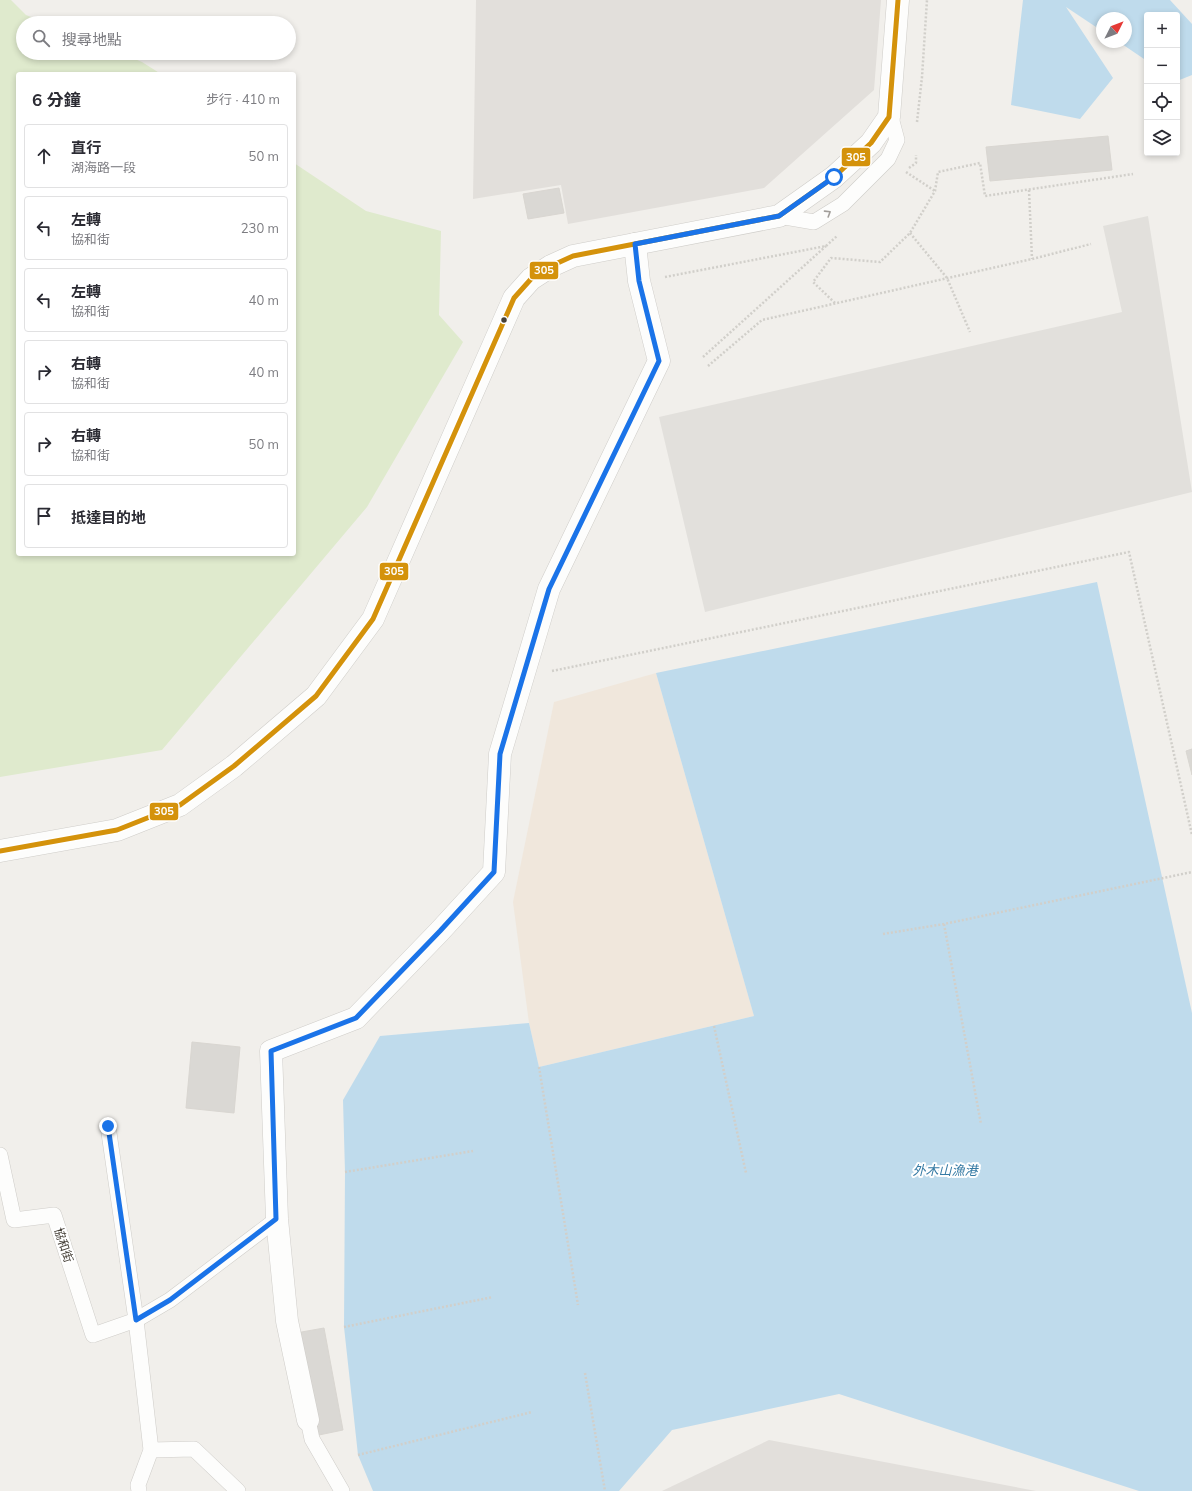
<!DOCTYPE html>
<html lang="zh-TW">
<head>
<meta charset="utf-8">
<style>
	body { margin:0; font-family:Mulish,"Noto Sans TC",sans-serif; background:#f7f7f7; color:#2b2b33 }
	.controls { position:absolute; right:12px; top:12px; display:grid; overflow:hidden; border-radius:4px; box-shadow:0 2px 6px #0003 }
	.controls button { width:36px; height:36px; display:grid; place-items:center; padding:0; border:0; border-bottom:1px solid #e1e1e2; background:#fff; color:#2b2b33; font:20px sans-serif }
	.compass { position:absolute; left:1096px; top:12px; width:36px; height:36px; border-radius:50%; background:#fff; box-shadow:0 2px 6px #0003; rotate:48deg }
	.stop { position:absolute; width:12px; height:12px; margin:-9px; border:3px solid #1a73e8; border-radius:50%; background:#fff }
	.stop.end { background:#1a73e8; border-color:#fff; box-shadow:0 1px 4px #0008 }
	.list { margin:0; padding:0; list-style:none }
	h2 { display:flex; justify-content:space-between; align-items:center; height:52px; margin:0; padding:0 16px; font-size:17px }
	h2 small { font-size:13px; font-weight:400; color:#7c7c81 }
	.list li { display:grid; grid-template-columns:26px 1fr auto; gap:12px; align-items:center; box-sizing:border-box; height:64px; margin:0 8px 8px; padding:0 8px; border:1px solid #e1e1e2; border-radius:4px }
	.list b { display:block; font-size:15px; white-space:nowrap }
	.list p { margin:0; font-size:13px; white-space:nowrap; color:#7c7c81 }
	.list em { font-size:13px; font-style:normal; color:#7c7c81 }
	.icon { flex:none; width:22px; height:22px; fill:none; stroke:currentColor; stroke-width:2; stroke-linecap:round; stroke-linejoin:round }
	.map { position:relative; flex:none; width:1192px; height:1491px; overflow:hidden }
	.search { position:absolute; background:#fff; box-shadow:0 2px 6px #0003; left:16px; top:16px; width:280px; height:44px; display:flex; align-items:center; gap:10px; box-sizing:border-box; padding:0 14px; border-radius:22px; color:#7c7c81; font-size:15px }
	.panel { position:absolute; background:#fff; box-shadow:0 2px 6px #0003; left:16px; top:72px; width:280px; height:484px; border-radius:4px }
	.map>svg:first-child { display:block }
	.commercial { fill:#f0e7dc }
	.industrial { fill:#e2dfdb }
	.green { fill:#dfeacd }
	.parking { fill:#e2e0dc }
	.water { fill:#bfdbec }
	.building { fill:#dad8d4; stroke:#d9d6d1 }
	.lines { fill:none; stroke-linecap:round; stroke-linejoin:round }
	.service-casing { stroke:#cfcdc9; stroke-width:16 }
	.minor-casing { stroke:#cfcdc9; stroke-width:23 }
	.path { stroke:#d1cfca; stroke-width:2.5; stroke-dasharray:2 2; stroke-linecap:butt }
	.service { stroke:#fdfdfc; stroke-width:15 }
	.minor { stroke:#fdfdfc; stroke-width:22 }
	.bus-1-casing { stroke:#fff; stroke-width:8 }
	.bus-1 { stroke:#d4920b; stroke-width:5 }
	.oneway { stroke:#a29e9a }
	.route { stroke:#1a73e8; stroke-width:5 }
	.bus-dot { fill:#464038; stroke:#fff; stroke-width:1.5 }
	.labels { text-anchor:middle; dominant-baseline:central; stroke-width:4; stroke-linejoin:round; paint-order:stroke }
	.street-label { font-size:12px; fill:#464038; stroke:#fff }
	.water-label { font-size:13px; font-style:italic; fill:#357aa4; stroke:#fff }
	.line-badge { stroke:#fff; stroke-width:1.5 }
	.badge-label { font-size:11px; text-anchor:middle; font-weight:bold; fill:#fff }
</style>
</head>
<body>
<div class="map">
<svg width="1192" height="1491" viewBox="0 0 1192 1491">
	<rect width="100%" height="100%" fill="#f1efeb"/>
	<path class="commercial" d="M656 673 754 1016 539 1067 529 1023 513 902 554 702Z"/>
	<g class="industrial">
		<path d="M476 0H881L874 90 764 188 568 224 561 185 473 199Z"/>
		<path d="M769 1440 1036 1491H662Z"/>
	</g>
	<path class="green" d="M0 0H11L26 15 46 23H23V53H121L142 62 161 74H18V554H294V163L366 211 441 231 439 315 463 342 367 507 162 750 0 777Z"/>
	<path class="parking" d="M1148 216 1192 492 705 612 659 417 1122 312 1103 226Z"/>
	<g class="water">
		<path d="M1023 0H1170L1192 24V75L1177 81V15H1147V61L1119 42H1126V18H1102V31L1066 7 1113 78 1080 119 1011 105Z"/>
		<path d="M1097 582 1192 1013V1491H1139L839 1394 672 1430 619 1491H373L358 1455 344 1327 345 1172 343 1100 380 1036 529 1023 539 1067 754 1016 656 673Z"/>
	</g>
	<g class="building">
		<path d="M1108 136 1112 170 990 181 986 147Z"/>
		<path d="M559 188 564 213 528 219 523 194Z"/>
		<path d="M1192 749V775L1186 751Z"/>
		<path d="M192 1042 240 1047 234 1113 186 1108Z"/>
		<path d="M324 1328 343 1430 314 1436 296 1333Z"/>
	</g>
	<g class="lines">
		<defs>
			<g id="service">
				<path d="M779 216 814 222 843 204 888 159 897 140 889 110"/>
				<path d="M108 1126 136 1320 151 1450 138 1485 139 1491"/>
				<path d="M0 1155 14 1220 54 1215 93 1335 136 1320 170 1300 277 1219"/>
				<path d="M308 1420 312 1439 342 1491"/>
				<path d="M151 1450 194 1449 238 1491"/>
			</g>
			<g id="minor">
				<path d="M0 851 117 830 180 805 234 766 316 696 373 619 514 298 531 279 551 266 573 256 779 216 834 177 871 143 889 117 898 0"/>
				<path d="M308 1420 287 1321 277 1219 271 1051 356 1018 440 931 494 872 500 754 549 589 659 361 639 281 635 244"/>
			</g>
		</defs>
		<use href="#service" class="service-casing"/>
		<use href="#minor" class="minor-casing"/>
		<g class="path">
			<path d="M917 122 922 77 927 0"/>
			<path d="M909 168 916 163V155"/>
			<path d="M906 172 935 191"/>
			<path d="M1029 190 1032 259"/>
			<path d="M910 233 947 278 970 332"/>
			<path d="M665 277 826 246 837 236"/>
			<path d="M835 303 813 282 831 258 880 262 910 233 935 191 938 172 980 163 985 196 1133 174"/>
			<path d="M703 357 826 246"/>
			<path d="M708 366 762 320 1032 259 1091 244"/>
			<path d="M552 671 1129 552 1192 835"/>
			<path d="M944 924 981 1124"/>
			<path d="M883 934 944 924 1192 872"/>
			<path d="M714 1026 746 1173"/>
			<path d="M539 1067 578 1305"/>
			<path d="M345 1172 473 1151"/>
			<path d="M344 1327 493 1297"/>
			<path d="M585 1373 605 1491"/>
			<path d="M358 1455 532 1412"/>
		</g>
		<use href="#service" class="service"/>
		<use href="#minor" class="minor"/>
		<defs>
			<path id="bus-1" d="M0 851 117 830 180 805 234 766 316 696 373 619 514 298 531 279 551 266 573 256 779 216 834 177 871 143 889 117 898 0"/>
		</defs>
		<use href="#bus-1" class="bus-1-casing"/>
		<use href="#bus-1" class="bus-1"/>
	</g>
	<defs><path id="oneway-chevron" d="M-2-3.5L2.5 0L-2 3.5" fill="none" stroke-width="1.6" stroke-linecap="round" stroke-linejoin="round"/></defs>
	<use class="oneway" href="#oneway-chevron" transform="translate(828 213) rotate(-32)"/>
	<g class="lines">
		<path class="route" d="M108 1126 136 1320 170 1300 276 1219 271 1051 356 1018 440 931 494 872 500 754 549 589 659 361 639 281 635 244 779 216 834 177"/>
	</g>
	<circle class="bus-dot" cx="504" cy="320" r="3.5"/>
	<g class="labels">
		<g class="street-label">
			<text transform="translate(64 1245) rotate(72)">協和街</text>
		</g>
		<g class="water-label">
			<text x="945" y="1170">外木山漁港</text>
		</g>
	</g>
	<g class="line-badge">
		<rect x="841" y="147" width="30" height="20" rx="4" fill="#d4920b"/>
		<rect x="529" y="261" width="30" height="19" rx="4" fill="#d4920b"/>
		<rect x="379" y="562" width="30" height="19" rx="4" fill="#d4920b"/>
		<rect x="149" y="802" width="30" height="19" rx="4" fill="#d4920b"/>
	</g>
	<g class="badge-label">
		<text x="856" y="161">305</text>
		<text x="544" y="274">305</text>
		<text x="394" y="575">305</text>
		<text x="164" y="815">305</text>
	</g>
</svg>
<div class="controls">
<button>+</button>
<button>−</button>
<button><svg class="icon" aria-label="locate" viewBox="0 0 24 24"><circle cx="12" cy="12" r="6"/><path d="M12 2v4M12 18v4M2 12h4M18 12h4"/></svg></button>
<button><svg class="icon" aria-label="layers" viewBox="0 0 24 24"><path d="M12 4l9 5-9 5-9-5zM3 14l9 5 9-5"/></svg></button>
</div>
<svg class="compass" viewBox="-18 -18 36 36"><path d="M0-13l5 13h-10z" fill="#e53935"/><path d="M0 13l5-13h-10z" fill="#7c7c81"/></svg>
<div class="stop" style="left:834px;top:177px"></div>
<div class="stop end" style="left:108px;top:1126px"></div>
<div class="search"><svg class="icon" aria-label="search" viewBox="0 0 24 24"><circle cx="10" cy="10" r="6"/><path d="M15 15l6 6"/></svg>搜尋地點</div>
<section class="panel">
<h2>6 分鐘<small>步行 · 410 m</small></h2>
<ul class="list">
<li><svg class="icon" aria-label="ahead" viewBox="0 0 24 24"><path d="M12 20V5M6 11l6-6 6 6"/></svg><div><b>直行</b><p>湖海路一段</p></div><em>50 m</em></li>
<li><svg class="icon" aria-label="left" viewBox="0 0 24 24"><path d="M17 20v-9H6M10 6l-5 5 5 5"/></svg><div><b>左轉</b><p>協和街</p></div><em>230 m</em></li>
<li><svg class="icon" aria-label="left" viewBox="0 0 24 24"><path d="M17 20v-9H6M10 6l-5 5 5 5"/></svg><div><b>左轉</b><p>協和街</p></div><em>40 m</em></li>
<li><svg class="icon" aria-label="right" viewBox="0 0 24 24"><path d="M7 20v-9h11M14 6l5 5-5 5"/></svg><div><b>右轉</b><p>協和街</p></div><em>40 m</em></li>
<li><svg class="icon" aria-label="right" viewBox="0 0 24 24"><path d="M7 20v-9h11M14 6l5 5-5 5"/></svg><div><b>右轉</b><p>協和街</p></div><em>50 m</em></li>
<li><svg class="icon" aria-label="arrive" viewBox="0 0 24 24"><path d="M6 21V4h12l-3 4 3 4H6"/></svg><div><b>抵達目的地</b></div></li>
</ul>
</section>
</div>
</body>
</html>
